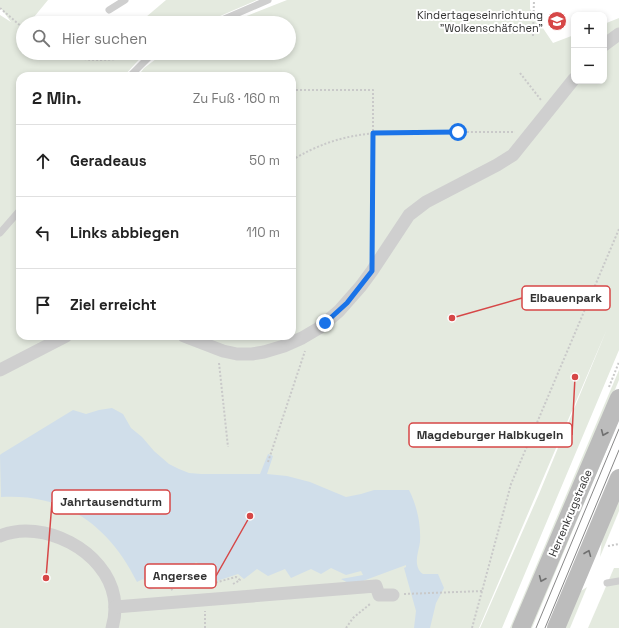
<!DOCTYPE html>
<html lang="de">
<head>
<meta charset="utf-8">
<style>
	body { margin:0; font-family:"Space Grotesk",sans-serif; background:#f2f2f2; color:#222 }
	.controls { position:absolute; right:12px; top:12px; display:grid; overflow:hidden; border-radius:8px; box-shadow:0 2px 6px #0003 }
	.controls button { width:36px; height:36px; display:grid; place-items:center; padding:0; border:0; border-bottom:1px solid #e0e0e0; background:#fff; color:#222; font:20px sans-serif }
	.stop { position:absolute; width:12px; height:12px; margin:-9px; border:3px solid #1a73e8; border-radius:50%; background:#fff }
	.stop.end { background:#1a73e8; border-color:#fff; box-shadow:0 1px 4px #0008 }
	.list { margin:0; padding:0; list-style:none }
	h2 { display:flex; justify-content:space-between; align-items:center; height:52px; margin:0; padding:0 16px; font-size:17px }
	h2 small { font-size:13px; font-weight:400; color:#767676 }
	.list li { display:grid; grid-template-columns:26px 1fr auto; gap:12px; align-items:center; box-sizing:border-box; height:72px; padding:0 16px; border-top:1px solid #e0e0e0 }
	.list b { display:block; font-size:15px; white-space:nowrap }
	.list em { font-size:13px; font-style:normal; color:#767676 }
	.icon { flex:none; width:22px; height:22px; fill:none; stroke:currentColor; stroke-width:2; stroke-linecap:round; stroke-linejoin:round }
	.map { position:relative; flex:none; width:619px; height:628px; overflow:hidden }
	.search { position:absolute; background:#fff; box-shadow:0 2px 6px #0003; left:16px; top:16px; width:280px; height:44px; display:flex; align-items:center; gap:10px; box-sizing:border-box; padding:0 14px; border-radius:22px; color:#767676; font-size:15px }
	.panel { position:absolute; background:#fff; box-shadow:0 2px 6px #0003; left:16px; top:72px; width:280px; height:268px; border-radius:12px }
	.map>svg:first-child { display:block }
	.green { fill:#e4eadf }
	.water { fill:#d0deea }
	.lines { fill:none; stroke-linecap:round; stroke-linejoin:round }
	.path { stroke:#c9c9c9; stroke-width:2; stroke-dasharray:2 2; stroke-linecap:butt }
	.lane { stroke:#cfcfcf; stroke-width:7 }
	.street { stroke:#cfcfcf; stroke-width:13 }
	.secondary { stroke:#bcbcbc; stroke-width:18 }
	.tram { stroke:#878787; stroke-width:1 }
	.oneway { stroke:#707070 }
	.route { stroke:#1a73e8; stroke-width:5 }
	.labels { text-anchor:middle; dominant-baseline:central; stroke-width:4; stroke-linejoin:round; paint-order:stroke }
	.poi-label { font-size:11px; fill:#323232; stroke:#fff; text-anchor:end }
	.street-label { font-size:11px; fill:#323232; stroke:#fff }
	.leader { fill:none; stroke:#d64747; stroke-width:1.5 }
	.callout-dot { fill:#d64747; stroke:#fff; stroke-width:1.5 }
	.callout { fill:#fff; stroke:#d64747; stroke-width:1.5 }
	.callout-label { font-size:12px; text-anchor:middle; font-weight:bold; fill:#323232 }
</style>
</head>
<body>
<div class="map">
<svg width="619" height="628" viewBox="0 0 619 628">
	<rect width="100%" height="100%" fill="#fff"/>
	<g class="green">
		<path d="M0 0H48L34 17 41 23H23V53H145L124 76H20V336H292V76H138L144 68 164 53H289V23H229L287 0H530V9L553 43 574 35V81H604V24L619 18V350L502 628H480L539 494 607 329 479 628H0V15L11 22 0 7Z"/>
		<path d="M166 0H257L204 23H139Z"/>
		<path d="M619 370V380L515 628H510Z"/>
		<path d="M619 420 532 628H528Z"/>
		<path d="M619 497V511L600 557 602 539Z"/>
		<path d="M614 568H619V628H588Z"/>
		<path d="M587 587 570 628H562L581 591Z"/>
	</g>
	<path class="water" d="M112 408 123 414 131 428 142 437 154 451 169 464 179 469 189 473 201 474H260L268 454 273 456 267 474 287 476 310 482 346 497 361 494 374 490H409C417 506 421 524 420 542 419 549 416 557 417 564 418 569 419 571 423 574H438L444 588 436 603 430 628H414L416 611 404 568 406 567V565L352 585 341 579 363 575 361 571 346 575 331 568 321 574 311 569 291 578 285 569 268 576 257 569 244 579 238 574 217 581 206 571 211 567 208 564 203 568 196 562 179 582 150 590 143 579 137 582C109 526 65 493 1 497L0 455 1 454 73 410 86 414 99 410Z"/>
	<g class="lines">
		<g class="path">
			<path d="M0 8 23 28"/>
			<path d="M533 36 534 0"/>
			<path d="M61 53C82 63 112 60 135 57"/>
			<path d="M269 57V53"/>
			<path d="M520 73 541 100"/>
			<path d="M292 90H373V248"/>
			<path d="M292 160C341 131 375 132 430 132 458 132 487 132 515 132"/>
			<path d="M219 363 228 447"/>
			<path d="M609 387 619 362"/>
			<path d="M268 462 305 351"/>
			<path d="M608 546 619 544"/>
			<path d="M171 590 178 585 196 567 214 583 236 577 240 580 233 584"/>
			<path d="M404 594 483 591"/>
			<path d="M205 628V611"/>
			<path d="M346 628 353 618 370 604"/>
			<path d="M472 628 511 484 619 229"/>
		</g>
		<g class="lane">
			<path d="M109 10 125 0"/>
			<path d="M215 23 268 0"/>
			<path d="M130 76 153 53"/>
			<path d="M0 233 20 210"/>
			<path d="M607 583 619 581"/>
		</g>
		<g class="street">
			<path d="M604 45 619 34"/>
			<path d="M184 336 223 351 237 354H252L264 352 284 346 302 338 319 328 339 311 361 286 372 271 409 215 426 202 497 165 513 155 574 79"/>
			<path d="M0 370 66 336"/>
			<path d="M0 536C43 518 106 551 114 597 116 608 115 618 112 628"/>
			<path d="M115 607 376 586 379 595H393"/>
		</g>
		<g class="secondary">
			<path d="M521 628 619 398"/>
			<path d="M556 628 619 478"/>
		</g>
		<g class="tram">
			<path d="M536 628 619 429"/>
			<path d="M545 628 619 450"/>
		</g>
	</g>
	<defs><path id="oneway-chevron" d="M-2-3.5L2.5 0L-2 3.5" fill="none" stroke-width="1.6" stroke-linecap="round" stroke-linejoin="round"/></defs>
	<g class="oneway">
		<use href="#oneway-chevron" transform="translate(604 433) rotate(113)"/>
		<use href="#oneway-chevron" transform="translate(588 553) rotate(-68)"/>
		<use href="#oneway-chevron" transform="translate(542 579) rotate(113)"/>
	</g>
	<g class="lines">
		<path class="route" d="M325 323 347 303 372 271 373 133 458 132"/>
	</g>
	<defs>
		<symbol id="school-disc" viewBox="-11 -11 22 22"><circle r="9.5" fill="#d64747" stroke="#fff"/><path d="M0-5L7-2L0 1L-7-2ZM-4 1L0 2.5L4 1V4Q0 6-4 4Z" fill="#fff"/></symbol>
	</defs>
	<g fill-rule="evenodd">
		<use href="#school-disc" x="546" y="10" width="22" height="22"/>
	</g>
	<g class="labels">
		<g class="poi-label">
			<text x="543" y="15">Kindertageseinrichtung<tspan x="543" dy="13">"Wolkenschäfchen"</tspan></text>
		</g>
		<g class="street-label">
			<text transform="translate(570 513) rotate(-67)">Herrenkrugstraße</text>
		</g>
	</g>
	<path class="leader" d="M452 318L522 298M575 377L572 435M46 578L52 502M250 516L216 576"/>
	<g class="callout-dot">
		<circle cx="452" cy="318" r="4"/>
		<circle cx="575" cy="377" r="4"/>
		<circle cx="46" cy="578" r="4"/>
		<circle cx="250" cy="516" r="4"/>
	</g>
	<g class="callout">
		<rect x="522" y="286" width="88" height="24" rx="4"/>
		<rect x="409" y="423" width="163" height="24" rx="4"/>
		<rect x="52" y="490" width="118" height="24" rx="4"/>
		<rect x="145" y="564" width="71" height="24" rx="4"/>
	</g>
	<g class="callout-label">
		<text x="566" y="302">Elbauenpark</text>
		<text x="490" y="439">Magdeburger Halbkugeln</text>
		<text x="111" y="506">Jahrtausendturm</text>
		<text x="180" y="580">Angersee</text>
	</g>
</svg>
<div class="controls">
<button>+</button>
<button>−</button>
</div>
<div class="stop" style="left:458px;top:132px"></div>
<div class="stop end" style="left:325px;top:323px"></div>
<div class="search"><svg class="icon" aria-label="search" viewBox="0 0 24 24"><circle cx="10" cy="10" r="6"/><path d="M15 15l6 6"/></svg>Hier suchen</div>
<section class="panel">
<h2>2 Min.<small>Zu Fuß · 160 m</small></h2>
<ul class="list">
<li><svg class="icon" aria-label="ahead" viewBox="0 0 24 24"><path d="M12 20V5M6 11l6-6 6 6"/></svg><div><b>Geradeaus</b></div><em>50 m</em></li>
<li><svg class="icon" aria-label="left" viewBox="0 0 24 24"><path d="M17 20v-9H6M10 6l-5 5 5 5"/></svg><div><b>Links abbiegen</b></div><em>110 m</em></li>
<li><svg class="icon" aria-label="arrive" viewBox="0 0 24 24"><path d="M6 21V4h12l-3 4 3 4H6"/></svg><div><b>Ziel erreicht</b></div></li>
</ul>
</section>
</div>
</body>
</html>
